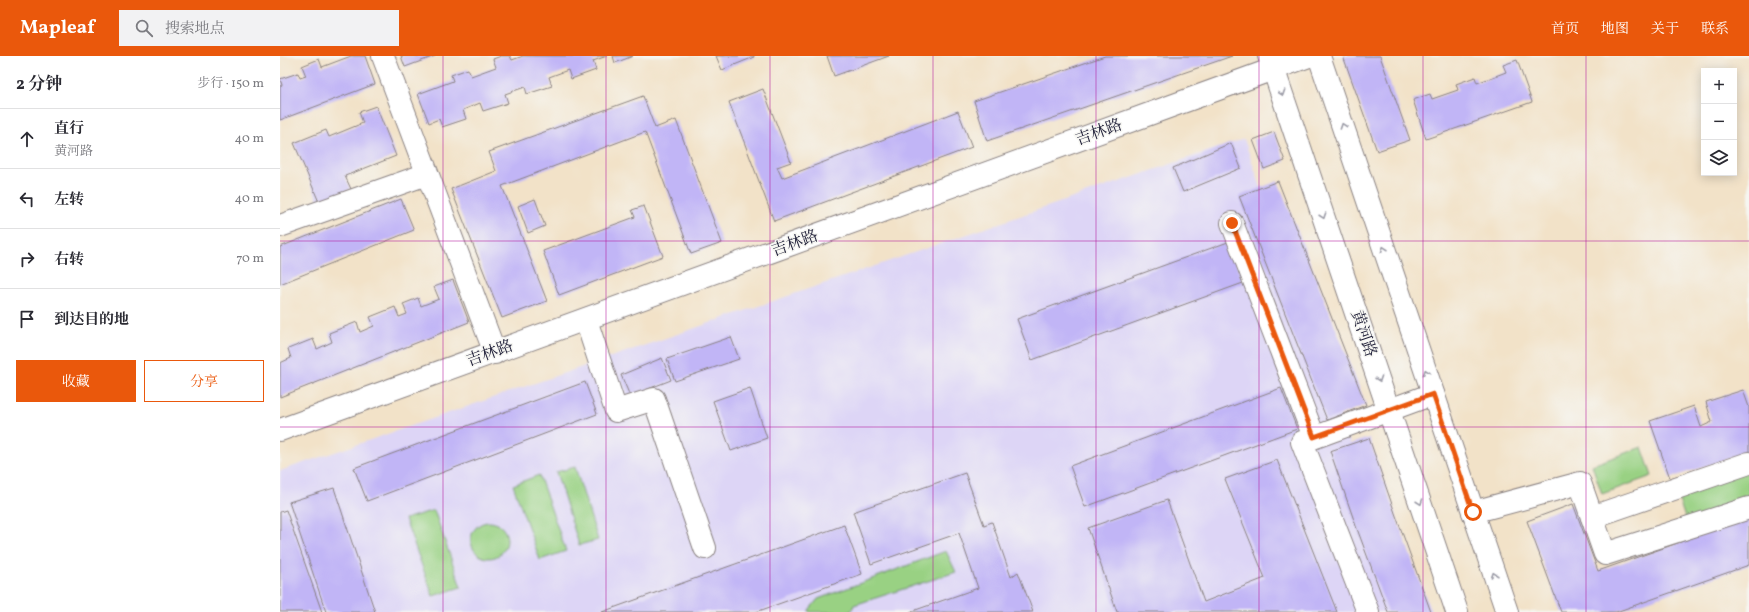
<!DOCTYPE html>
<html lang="zh">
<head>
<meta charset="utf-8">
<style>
	body { margin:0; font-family:Vollkorn,"Noto Serif SC",serif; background:#f2f2f3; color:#2b2b33 }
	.controls { position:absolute; right:12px; top:12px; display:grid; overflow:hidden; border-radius:0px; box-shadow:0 2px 10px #0003 }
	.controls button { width:36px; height:36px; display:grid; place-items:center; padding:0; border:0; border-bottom:1px solid #e1e1e2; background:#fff; color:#2b2b33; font:20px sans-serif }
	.stop { position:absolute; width:12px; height:12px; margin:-9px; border:3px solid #ea580c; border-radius:50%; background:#fff }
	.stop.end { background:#ea580c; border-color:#fff; box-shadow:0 1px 4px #0008 }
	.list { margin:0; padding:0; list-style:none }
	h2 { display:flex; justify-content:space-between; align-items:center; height:52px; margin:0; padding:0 16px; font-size:17px }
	h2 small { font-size:13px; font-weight:400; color:#7c7c81 }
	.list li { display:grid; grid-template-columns:26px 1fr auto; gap:12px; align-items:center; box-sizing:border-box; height:60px; padding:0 16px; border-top:1px solid #e1e1e2 }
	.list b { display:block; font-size:15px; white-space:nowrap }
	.list p { margin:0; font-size:13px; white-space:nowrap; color:#7c7c81 }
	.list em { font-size:13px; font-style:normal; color:#7c7c81 }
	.actions { display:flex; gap:8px; padding:12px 16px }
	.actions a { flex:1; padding:9px 0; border:1px solid #ea580c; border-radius:0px; text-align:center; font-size:14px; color:#ea580c }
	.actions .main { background:#ea580c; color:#fff }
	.icon { flex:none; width:22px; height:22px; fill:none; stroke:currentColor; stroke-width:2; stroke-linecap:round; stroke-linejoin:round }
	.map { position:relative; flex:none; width:1469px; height:556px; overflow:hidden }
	header { display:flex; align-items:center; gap:24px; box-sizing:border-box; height:56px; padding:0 20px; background:#ea580c; color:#fff }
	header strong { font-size:19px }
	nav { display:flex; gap:22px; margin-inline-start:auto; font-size:14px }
	.search { width:280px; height:36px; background:#f2f2f3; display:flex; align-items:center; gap:10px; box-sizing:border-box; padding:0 14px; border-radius:0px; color:#7c7c81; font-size:15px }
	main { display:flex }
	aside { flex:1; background:#fff }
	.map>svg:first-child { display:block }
	.built { fill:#ddd5f6 }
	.green { fill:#99d183; stroke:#5e7a5f }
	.building { fill:#c1b5f6 }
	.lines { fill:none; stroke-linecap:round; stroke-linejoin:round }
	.minor-casing { stroke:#8a8282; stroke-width:24 }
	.minor { stroke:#fff; stroke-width:22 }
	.oneway { stroke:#9c9ca7 }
	.route { stroke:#ea580c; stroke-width:5 }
	.grid { fill:none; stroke:#b5179e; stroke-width:1; stroke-opacity:0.55 }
	.labels { text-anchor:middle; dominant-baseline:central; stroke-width:3; stroke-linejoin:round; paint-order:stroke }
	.street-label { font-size:16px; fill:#22223b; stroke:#f6f6f2 }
</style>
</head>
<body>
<header>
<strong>Mapleaf</strong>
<div class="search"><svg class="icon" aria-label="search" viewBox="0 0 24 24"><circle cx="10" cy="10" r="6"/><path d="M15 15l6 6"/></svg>搜索地点</div>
<nav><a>首页</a><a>地图</a><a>关于</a><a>联系</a></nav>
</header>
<main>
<aside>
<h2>2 分钟<small>步行 · 150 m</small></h2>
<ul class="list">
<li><svg class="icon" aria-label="ahead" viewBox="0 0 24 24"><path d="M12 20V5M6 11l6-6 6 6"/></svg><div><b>直行</b><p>黄河路</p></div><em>40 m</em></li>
<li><svg class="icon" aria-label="left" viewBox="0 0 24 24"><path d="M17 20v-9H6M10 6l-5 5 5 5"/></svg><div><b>左转</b></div><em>40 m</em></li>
<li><svg class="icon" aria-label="right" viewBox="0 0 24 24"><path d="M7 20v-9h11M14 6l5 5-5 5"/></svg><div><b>右转</b></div><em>70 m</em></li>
<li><svg class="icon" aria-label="arrive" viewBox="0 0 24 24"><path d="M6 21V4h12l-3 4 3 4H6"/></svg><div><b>到达目的地</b></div></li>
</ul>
<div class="actions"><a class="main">收藏</a><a>分享</a></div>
</aside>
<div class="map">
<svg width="1469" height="556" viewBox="0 0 1469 556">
	<rect width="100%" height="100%" fill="#f6f6f2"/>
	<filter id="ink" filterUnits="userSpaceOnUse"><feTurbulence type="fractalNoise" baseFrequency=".025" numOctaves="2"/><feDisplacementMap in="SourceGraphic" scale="8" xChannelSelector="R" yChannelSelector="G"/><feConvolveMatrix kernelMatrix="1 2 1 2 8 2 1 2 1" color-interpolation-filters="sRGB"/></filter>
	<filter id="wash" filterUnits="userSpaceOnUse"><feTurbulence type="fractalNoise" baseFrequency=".012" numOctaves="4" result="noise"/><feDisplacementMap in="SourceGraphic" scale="16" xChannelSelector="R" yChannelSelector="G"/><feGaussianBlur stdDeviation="0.9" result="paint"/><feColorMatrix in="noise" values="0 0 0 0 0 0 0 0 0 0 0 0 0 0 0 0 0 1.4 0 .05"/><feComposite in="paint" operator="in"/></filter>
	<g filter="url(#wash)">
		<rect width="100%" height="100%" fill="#f2e2c8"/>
		<path class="built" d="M964 83 1129 556H0V415Z"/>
		<g class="green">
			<path d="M1362 391 1372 420 1322 438 1312 409Z"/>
			<path d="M295 411 318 484 299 489 276 416Z"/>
			<path d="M1469 414V449L1408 470 1397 439Z"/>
			<path d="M259 419 286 495 260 504 233 429Z"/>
			<path d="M154 454 181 531 153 540 125 463Z"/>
			<circle cx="209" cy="484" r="18"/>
			<path d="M666 495 676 516 574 549 571 556H530L529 554 538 543Z"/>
		</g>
		<g id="blocks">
			<g class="building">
				<path d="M71 0H85L95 28 0 64V30L2 29 0 23 18 17 20 22 26 20 22 10 39 3 42 11Z"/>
				<path d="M121 0H155L125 11Z"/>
				<path d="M221 0H230L232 4 243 0H327L313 5 316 14 291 23 288 14 269 21 272 30 247 38 245 31 225 38 228 47 203 55 200 47 183 54 186 63 162 71 159 63 149 67 138 38 173 25 171 19 188 13 191 20 216 11 213 3Z"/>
				<path d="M333 0H353L335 7Z"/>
				<path d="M436 0H474V1L442 14Z"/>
				<path d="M547 0H609L554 20Z"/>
				<path d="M825 0H952L707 85 694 45Z"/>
				<path d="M1063 0H1100L1130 84 1097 95Z"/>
				<path d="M1237 4 1252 46 1146 83 1133 44 1150 38 1152 43 1178 34 1176 28 1195 21 1197 27 1226 16 1223 9Z"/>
				<path d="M483 33 511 106 497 111 502 122 678 55 692 91 494 165 449 46Z"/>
				<path d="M363 40 375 72 396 64 442 187 411 198 365 76 222 130 267 245 222 262 171 133 216 115 209 96Z"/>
				<path d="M96 50 116 100 65 120 71 133 39 146 14 87 46 74 49 81 83 67 79 56Z"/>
				<path d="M994 76 1005 105 984 113 973 84Z"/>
				<path d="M951 87 961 112 903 136 893 112Z"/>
				<path d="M998 125 1086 349 1047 364 959 140Z"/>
				<path d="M121 143 134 174 0 228V191Z"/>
				<path d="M255 143 265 170 248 177 238 150Z"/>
				<path d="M364 150 383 200 279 239 263 195 355 161 352 154Z"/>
				<path d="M948 186 963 227 752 304 737 263Z"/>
				<path d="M173 224 189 266 0 341V307L11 302 8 293 33 283 37 293 52 286 49 277 77 266 80 276 94 270 90 261 115 251 119 261 127 258 123 248 138 242 141 250 159 243 154 231Z"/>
				<path d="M451 281 459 303 395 325 387 303Z"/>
				<path d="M382 302 391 324 350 340 341 319Z"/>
				<path d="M305 326 317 358 87 445 74 412Z"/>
				<path d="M470 332 487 382 451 395 433 345Z"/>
				<path d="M1001 332 1017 373 805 451 790 410Z"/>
				<path d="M1463 334 1469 351V396L1390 422 1370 365 1414 350 1421 371 1432 366 1426 346Z"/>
				<path d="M1089 382 1115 457 1151 556H1108L1076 470 1050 395Z"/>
				<path d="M997 404 1057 556H837L808 472 887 444 924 546 985 522 945 423Z"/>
				<path d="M685 417 704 469 712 466 731 521 738 516 753 556H630L698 532 679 477 591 508 573 456Z"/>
				<path d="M54 432 95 556H46L9 446Z"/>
				<path d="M1293 448 1318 515 1469 462V509L1336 556H1281L1247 465Z"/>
				<path d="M6 454 42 556H0V456Z"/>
				<path d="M564 469 582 518 476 556H322Z"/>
			</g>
		</g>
	</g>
	<g filter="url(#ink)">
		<use href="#blocks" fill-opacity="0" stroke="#8a8282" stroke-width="1"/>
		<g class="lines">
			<defs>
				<g id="minor">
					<path d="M103 0 215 297"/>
					<path d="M989 0 1177 556"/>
					<path d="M1039 0 1227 556"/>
					<path d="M952 167 1034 381"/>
					<path d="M0 170 147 118"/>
					<path d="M306 264 336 355 374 343 425 492"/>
					<path d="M0 374 1029 0"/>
					<path d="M1193 456 1300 427 1325 498 1469 452"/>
					<path d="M1312 461 1469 407"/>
					<path d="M1088 556 1022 386 1153 338"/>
				</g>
			</defs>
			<use href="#minor" class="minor-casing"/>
			<use href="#minor" class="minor"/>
		</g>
		<defs><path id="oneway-chevron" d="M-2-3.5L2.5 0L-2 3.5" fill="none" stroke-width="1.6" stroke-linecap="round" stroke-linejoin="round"/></defs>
		<g class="oneway">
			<use href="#oneway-chevron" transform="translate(1002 37) rotate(71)"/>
			<use href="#oneway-chevron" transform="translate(1063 70) rotate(-109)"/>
			<use href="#oneway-chevron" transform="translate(1043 160) rotate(71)"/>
			<use href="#oneway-chevron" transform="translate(1104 193) rotate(-109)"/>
			<use href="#oneway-chevron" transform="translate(1146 316) rotate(-109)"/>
			<use href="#oneway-chevron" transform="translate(1099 323) rotate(71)"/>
			<use href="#oneway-chevron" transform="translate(1140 446) rotate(71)"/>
			<use href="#oneway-chevron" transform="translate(1214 519) rotate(-109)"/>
		</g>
	</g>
	<g class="lines" filter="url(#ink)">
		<path class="route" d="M952 167 1034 381 1153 338 1193 456"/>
	</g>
	<path class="grid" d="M163 0V556M326 0V556M490 0V556M653 0V556M816 0V556M979 0V556M1143 0V556M1306 0V556M0 185H1469M0 371H1469"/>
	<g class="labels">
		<g class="street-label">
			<text transform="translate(819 77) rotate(-20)">吉林路</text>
			<text transform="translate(515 188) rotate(-20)">吉林路</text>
			<text transform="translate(1083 278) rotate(71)">黄河路</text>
			<text transform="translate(210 298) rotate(-20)">吉林路</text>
		</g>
	</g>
</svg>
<div class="controls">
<button>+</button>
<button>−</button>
<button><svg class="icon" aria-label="layers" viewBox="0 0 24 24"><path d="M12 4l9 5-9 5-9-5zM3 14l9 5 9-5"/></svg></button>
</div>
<div class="stop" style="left:1193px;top:456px"></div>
<div class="stop end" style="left:952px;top:167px"></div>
</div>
</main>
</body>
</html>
